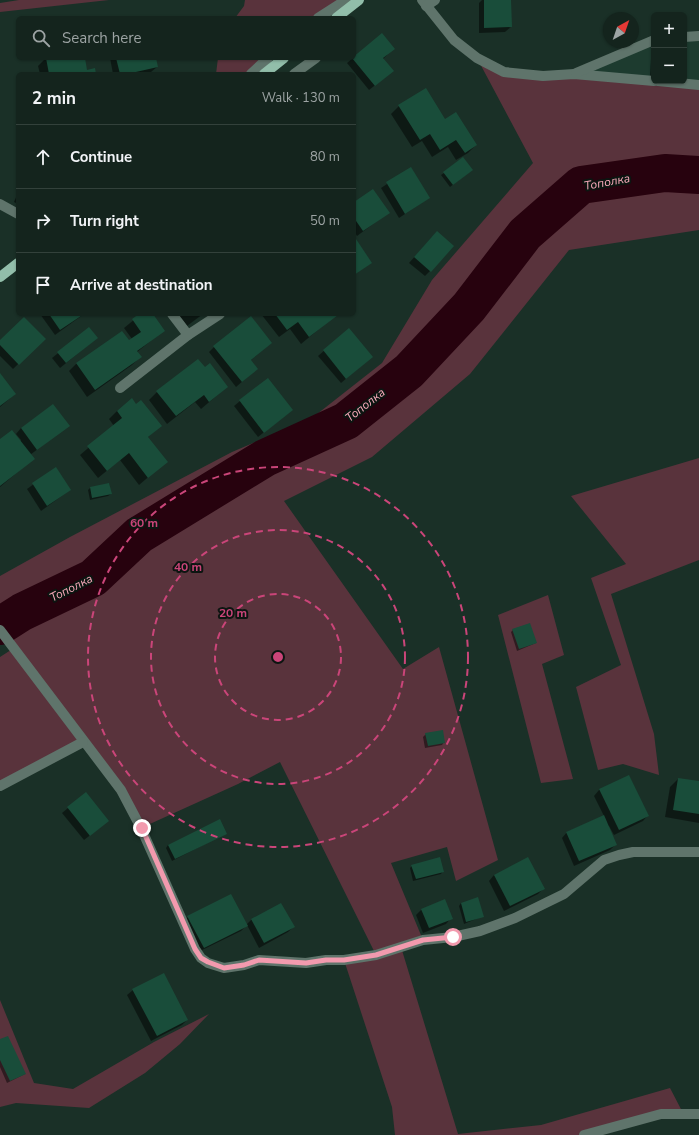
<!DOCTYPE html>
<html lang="en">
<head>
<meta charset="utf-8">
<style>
	body { margin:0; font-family:"Nunito Sans",sans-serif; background:#1d2c26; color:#f1f3f6 }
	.controls { position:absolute; right:12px; top:12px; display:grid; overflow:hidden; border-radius:6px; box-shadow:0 1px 3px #0004 }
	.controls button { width:36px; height:36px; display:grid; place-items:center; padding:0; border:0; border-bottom:1px solid #33413b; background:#14241d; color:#f1f3f6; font:20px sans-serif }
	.compass { position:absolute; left:603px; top:12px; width:36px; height:36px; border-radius:50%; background:#14241d; box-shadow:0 1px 3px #0004; rotate:40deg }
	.stop { position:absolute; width:12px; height:12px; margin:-9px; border:3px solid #f29aae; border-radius:50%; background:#fff }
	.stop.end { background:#f29aae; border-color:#fff; box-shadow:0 1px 4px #0008 }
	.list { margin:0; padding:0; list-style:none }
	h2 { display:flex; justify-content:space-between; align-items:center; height:52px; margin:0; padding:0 16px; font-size:17px }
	h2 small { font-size:13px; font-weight:400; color:#9da4a4 }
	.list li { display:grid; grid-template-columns:26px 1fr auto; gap:12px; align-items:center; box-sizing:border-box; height:64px; padding:0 16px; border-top:1px solid #33413b }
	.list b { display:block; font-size:15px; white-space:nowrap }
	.list em { font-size:13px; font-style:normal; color:#9da4a4 }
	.icon { flex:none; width:22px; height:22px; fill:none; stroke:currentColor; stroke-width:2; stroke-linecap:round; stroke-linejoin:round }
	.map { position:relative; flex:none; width:699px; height:1135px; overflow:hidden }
	.search { position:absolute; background:#14241d; box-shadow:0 1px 3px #0004; left:16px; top:16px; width:340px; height:44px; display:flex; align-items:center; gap:10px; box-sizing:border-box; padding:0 14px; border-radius:6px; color:#9da4a4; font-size:15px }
	.panel { position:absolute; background:#14241d; box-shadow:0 1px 3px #0004; left:16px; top:72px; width:340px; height:244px; border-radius:6px }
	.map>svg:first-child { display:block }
	.built { fill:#1d3b2f }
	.green { fill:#59333c }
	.shadow { fill:#0007 }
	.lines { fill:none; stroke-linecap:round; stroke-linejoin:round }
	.river { stroke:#27020e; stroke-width:38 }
	.building { fill:#194d3a }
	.minor { stroke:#5f746b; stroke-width:10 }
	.major { stroke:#92beaa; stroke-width:10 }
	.route { stroke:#f29aae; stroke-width:5 }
	.ring { fill:none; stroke:#ca4579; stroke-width:2; stroke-dasharray:7 5 }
	.labels { text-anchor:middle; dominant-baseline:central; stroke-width:4; stroke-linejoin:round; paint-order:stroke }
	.water-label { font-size:12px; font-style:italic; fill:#f9aabb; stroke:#0c1511 }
	.centre { fill:#ca4579; stroke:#0c1511; stroke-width:2 }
	.ring-label { font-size:12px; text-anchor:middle; font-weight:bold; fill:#ca4579; stroke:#0c1511; stroke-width:4; stroke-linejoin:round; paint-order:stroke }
</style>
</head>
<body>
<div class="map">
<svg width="699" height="1135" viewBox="0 0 699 1135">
	<rect width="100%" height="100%" fill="#1a3027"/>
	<g class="built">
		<path d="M699 36V85L684 81V37Z"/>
		<path d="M654 40V81L574 74Z"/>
	</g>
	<g class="green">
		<path d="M19 0H109L0 12V3Z"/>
		<path d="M245 0H344L318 18H235L244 6Z"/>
		<path d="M218 58H268L251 74H216Z"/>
		<path d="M477 58 504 72 699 85V230L569 250 470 374 372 457 284 501 403 669 439 647 498 860 456 881 447 847 391 863 423 940 401 947 458 1134 541 1125 670 1088 683 1113 584 1135H395L392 1107 344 960 376 955 280 762 238 784 141 828 83 742 0 786V657L14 648 0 630V576L70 537 232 452 312 418 382 363 432 280 533 163Z"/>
		<path d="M699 458V560L611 594 654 734 659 775 623 764 598 770 576 687 621 665 591 578 626 564 571 496Z"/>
		<path d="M548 595 564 655 542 664 573 779 541 783 498 615Z"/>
		<path d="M0 1000 34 1083 73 1089 154 1042 209 1014 180 1044 145 1073 89 1108 16 1103 0 1107Z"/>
	</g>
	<g class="shadow">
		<path d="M482 0H510L511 27 505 32 479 33V3Z"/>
		<path d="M388 54 383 59 387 76 369 90 347 63 353 58Z"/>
		<path d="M654 56V76H650L651 59Z"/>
		<path d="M46 58H84L86 71 95 74H40L38 66Z"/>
		<path d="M110 58H155L157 67 151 72 142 74H113Z"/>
		<path d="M399 106 445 120 476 145 468 153 456 160 448 147 432 157 422 141 412 147 391 114Z"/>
		<path d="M411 168 429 198 399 218 381 188Z"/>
		<path d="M469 172 450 187 441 175 444 173Z"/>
		<path d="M18 193V204L14 202Z"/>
		<path d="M354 204 388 213 357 236 354 231Z"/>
		<path d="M432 237 430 271 425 276 409 263Z"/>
		<path d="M40 314H84L55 335Z"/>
		<path d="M141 314H151L163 331 137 352 140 357 132 365 87 397 69 371 77 363 132 339 124 328Z"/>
		<path d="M178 314H203L187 326Z"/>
		<path d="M261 314H336V315L301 344 290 329 279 337Z"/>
		<path d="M89 328 97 338 60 368 52 358Z"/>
		<path d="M349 329 366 362 341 383 318 356Z"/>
		<path d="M44 339 13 369 0 356V341Z"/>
		<path d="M271 343 250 361 257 369 236 387 209 352 214 347Z"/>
		<path d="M205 368 227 387 201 409 195 402 167 424 149 400 157 392Z"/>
		<path d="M0 375 15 394 0 407Z"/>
		<path d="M240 401 292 410 258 437 234 406Z"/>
		<path d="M136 405 160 426 147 438 166 462 139 485 120 460 98 478 80 455 114 426 109 419 117 411Z"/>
		<path d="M68 426 30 455 33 459 0 487V440L20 442 21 440 16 434 21 428Z"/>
		<path d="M56 468 70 490 41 511 27 489Z"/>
		<path d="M109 484 111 494 108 496 90 500 88 490 90 488Z"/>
		<path d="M513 630 536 643 517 651 511 632Z"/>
		<path d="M426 734 444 742 442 745 425 748 423 737Z"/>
		<path d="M629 776 648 815 643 821 614 835 609 826 608 827 615 845 610 850 574 866 562 838 567 832 604 816 594 796 599 790Z"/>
		<path d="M678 779 699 782V823L665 817 670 787Z"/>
		<path d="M86 793 102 826 84 840 62 813Z"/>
		<path d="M226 833 172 861 166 848 168 845Z"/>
		<path d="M412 866 443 871 441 874 413 881 410 868Z"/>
		<path d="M494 875 543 889 538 894 504 911 489 881Z"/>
		<path d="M461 903 483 916 464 924 459 906Z"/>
		<path d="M421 910 451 918 446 924 423 933 416 915Z"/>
		<path d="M188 917 246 925 252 919 293 927 288 932 259 948 247 925 241 931 198 952 183 922Z"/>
		<path d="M133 990 187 1020 182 1025 151 1041 127 995Z"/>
		<path d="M0 1040 25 1074 7 1083 0 1067Z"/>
	</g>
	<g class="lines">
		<path class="river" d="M0 626 22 612 93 578 139 535 265 458 346 421 409 371 469 307 525 234 581 185 665 173 699 175"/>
	</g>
	<g class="building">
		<path d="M484 0H511L512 27 484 28Z"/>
		<path d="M382 33 395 49 383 58 394 71 375 86 352 58Z"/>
		<path d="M46 58H85L87 70 95 68 96 74H49Z"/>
		<path d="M116 58H156L158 67 127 74H120Z"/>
		<path d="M426 88 445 119 456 112 477 145 465 153 456 140 440 150 430 134 420 140 398 105Z"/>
		<path d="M463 157 473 170 453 185 443 172Z"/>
		<path d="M411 167 430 198 405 214 386 182Z"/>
		<path d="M373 189 390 213 363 231 354 218V202Z"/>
		<path d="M437 231 454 246 431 272 414 257Z"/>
		<path d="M354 236 372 263 354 275Z"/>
		<path d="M49 314H84L60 330Z"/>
		<path d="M139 314H153L165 331 137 351 142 357 95 390 76 363 122 331 129 340 141 332 132 319Z"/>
		<path d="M275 314H337L338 315 309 337 298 322 287 330Z"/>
		<path d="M251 316 272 343 251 360 258 369 242 382 213 346Z"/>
		<path d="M24 317 46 339 19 365 0 345V340Z"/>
		<path d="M89 327 98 338 66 363 57 352Z"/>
		<path d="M349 328 373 357 346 379 323 350Z"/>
		<path d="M198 359 205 367 210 363 228 387 209 402 204 395 176 416 156 391Z"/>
		<path d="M0 373 16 394 0 406Z"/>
		<path d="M268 378 293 410 264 433 239 400Z"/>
		<path d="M132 398 136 404 141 400 162 426 148 437 168 462 148 478 129 453 107 471 87 446 122 418 117 411Z"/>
		<path d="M53 404 70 426 37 450 21 428Z"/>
		<path d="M12 430 35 459 0 486V439Z"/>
		<path d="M56 467 71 490 47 506 32 483Z"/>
		<path d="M109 483 112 494 92 498 90 487Z"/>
		<path d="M530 623 537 643 519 649 512 629Z"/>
		<path d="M443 730 445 743 428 746 425 733Z"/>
		<path d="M629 775 649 816 619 830 599 789Z"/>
		<path d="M678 778 699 781V814L673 810Z"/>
		<path d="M86 792 109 821 90 836 67 807Z"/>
		<path d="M604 815 617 845 579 861 566 832Z"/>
		<path d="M220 819 227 834 175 859 168 845Z"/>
		<path d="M440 857 444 872 416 879 411 865Z"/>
		<path d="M528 857 545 889 510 906 494 875Z"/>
		<path d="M231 894 248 926 204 948 187 916Z"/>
		<path d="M478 897 484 917 466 922 461 903Z"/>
		<path d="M445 899 453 919 429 928 421 909Z"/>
		<path d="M281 903 295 927 264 943 251 919Z"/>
		<path d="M164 973 188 1020 157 1036 132 989Z"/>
		<path d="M8 1036 26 1074 10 1081 0 1060V1039Z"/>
	</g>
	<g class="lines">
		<g class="minor">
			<path d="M422 0 454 40 477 58 504 72 543 76 574 74 654 81"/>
			<path d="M426 6 435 0"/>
			<path d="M318 18 346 0"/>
			<path d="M684 37 699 36"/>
			<path d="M576 73 654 40"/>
			<path d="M251 74 268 58"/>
			<path d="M294 74 316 58"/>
			<path d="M658 81 699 85"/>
			<path d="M0 204 18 214"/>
			<path d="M172 314 188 335"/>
			<path d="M120 388 188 335 220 314"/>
			<path d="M0 630 121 790 141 828 195 949 201 958 208 963 224 968 244 965 259 960 306 963 326 960H344L376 955 423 940 453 937 480 931 515 918 564 894 604 860 619 855 633 852H699"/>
			<path d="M0 786 83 742"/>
			<path d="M584 1135 661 1114H699"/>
		</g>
		<g class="major">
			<path d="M336 18 359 0"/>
			<path d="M264 74 284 58"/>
			<path d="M0 277 18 263"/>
		</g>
	</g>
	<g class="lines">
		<path class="route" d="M142 828 195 949 201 958 208 962 224 968 244 965 259 960 306 963 326 960H344L376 955 423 940 453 937"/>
	</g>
	<g class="ring">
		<circle cx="278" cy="657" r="63"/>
		<circle cx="278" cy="657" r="127"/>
		<circle cx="278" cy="657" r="190"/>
	</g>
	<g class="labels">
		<g class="water-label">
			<text transform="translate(607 182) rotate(-10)">Тополка</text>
			<text transform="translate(365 405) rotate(-38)">Тополка</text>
			<text transform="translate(71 588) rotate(-27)">Тополка</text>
		</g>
	</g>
	<circle cx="278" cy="657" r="6" class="centre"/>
	<g class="ring-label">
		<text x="144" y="527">60 m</text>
		<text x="188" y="571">40 m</text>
		<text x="233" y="617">20 m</text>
	</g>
</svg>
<div class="controls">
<button>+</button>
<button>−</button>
</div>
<svg class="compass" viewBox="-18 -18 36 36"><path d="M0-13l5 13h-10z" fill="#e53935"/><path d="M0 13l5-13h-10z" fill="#9da4a4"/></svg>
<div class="stop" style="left:453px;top:937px"></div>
<div class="stop end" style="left:142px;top:828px"></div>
<div class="search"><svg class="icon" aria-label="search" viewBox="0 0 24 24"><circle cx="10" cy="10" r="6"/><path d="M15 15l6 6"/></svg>Search here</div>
<section class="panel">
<h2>2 min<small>Walk · 130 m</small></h2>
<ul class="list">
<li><svg class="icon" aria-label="ahead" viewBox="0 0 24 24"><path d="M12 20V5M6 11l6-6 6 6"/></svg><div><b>Continue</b></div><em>80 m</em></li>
<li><svg class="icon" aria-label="right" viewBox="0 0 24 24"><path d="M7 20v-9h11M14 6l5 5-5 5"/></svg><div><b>Turn right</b></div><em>50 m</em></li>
<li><svg class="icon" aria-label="arrive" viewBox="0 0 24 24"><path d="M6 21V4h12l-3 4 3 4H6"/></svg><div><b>Arrive at destination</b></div></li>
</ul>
</section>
</div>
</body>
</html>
